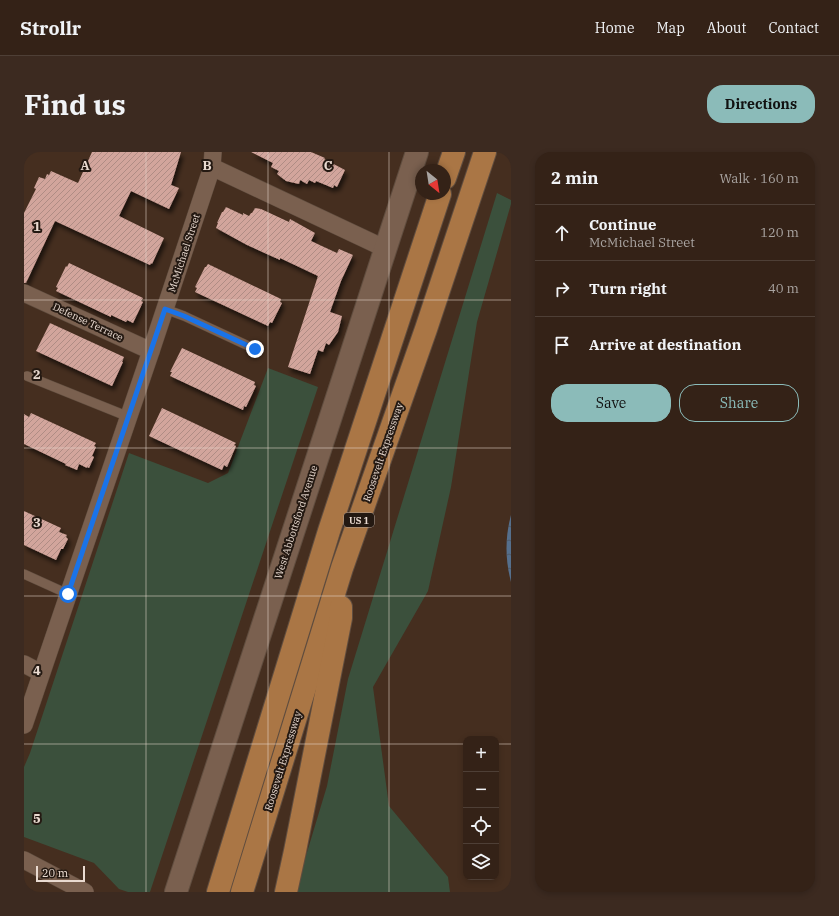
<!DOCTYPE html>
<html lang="en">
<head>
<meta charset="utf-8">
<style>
	body { margin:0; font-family:"IBM Plex Serif",serif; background:#3c2a20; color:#f1f3f6 }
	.controls { position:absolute; right:12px; bottom:12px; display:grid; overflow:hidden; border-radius:8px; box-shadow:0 2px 6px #0003 }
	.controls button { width:36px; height:36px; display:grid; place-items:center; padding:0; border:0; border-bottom:1px solid #4e3f36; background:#342217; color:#f1f3f6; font:20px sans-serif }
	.compass { position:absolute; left:391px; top:12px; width:36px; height:36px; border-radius:50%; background:#342217; box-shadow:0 2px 6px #0003; rotate:150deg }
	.scale { position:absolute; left:12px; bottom:10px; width:49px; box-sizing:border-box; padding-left:4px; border:2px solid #e9dad0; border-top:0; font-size:11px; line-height:14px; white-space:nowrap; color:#e9dad0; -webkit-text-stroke:3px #241912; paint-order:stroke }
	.stop { position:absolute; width:12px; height:12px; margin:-9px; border:3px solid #1a73e8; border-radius:50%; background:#fff }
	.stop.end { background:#1a73e8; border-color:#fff; box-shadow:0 1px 4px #0008 }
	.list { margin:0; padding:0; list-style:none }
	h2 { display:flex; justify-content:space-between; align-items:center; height:52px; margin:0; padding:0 16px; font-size:17px }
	h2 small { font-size:13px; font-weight:400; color:#a9a4a1 }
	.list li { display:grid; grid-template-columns:26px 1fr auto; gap:12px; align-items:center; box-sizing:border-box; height:56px; padding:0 16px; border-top:1px solid #4e3f36 }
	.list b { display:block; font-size:15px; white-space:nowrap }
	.list p { margin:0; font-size:13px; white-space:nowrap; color:#a9a4a1 }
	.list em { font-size:13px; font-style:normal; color:#a9a4a1 }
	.actions { display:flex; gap:8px; padding:12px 16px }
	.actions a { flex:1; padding:9px 0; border:1px solid #8bbbb9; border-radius:16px; text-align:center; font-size:14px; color:#8bbbb9 }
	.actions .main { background:#8bbbb9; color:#111 }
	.icon { flex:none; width:22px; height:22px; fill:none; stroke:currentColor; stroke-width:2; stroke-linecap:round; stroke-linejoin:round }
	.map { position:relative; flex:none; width:487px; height:740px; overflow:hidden; border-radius:16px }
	header { display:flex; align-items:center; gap:24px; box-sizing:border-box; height:56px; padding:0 20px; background:#342217; border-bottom:1px solid #4e3f36 }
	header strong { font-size:19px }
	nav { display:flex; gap:22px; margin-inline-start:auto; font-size:14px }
	.intro { display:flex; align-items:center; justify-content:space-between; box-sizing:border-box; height:96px; padding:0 24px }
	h1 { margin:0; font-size:28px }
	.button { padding:10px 18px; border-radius:16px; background:#8bbbb9; color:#111; font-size:14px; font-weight:700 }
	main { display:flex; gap:24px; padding:0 24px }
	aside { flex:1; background:#342217; border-radius:16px; box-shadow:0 2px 6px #0003 }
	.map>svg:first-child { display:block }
	.grass { fill:#3b503c }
	.water { fill:url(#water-ripples) }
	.building { fill:url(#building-hatch); filter:url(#shadow) }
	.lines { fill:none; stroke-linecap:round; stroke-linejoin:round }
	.service-casing { stroke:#604d3f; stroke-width:10 }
	.minor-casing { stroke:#604d3f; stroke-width:18 }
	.tertiary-casing { stroke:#604d3f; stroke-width:24 }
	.motorway-casing { stroke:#604d3f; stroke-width:24 }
	.service { stroke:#7a604f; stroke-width:9 }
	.minor { stroke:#7a604f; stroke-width:17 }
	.tertiary { stroke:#7a604f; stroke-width:22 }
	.motorway { stroke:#aa7645; stroke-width:22 }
	.route { stroke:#1a73e8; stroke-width:5 }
	.grid { fill:none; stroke:#e9dad0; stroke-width:1; stroke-opacity:0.55 }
	.labels { text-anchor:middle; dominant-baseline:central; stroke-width:4; stroke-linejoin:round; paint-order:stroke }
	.shield { fill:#241912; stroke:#aea097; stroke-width:1 }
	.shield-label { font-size:9px; font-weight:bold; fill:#e9dad0 }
	.street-label { font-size:10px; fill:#e9dad0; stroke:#241912 }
	.grid-label { font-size:13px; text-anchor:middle; font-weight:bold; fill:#e9dad0; stroke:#241912; stroke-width:4; stroke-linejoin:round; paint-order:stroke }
</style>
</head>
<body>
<header>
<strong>Strollr</strong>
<nav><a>Home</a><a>Map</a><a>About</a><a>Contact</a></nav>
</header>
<div class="intro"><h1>Find us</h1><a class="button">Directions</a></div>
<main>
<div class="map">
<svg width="487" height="740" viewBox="0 0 487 740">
	<defs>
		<pattern id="water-ripples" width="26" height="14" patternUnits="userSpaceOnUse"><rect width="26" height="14" fill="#556f8c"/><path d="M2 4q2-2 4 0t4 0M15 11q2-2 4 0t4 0" fill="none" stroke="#4e5a69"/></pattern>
		<pattern id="building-hatch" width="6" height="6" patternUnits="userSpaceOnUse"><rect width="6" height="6" fill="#d2a59c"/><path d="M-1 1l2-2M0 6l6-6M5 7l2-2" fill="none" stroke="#af8c84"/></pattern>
		<filter id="shadow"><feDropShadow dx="2.5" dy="4.5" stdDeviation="2" flood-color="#0009"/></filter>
	</defs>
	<rect width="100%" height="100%" fill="#452e1f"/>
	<g class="grass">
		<path d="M473 41 487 48V52L453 170 427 335 404 439 349 535 365 654 424 725 426 740H271L303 634 324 527Z"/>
		<path d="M244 216 294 235 126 740H104L95 737 70 711 0 685V615L6 601 105 301 184 331 204 321Z"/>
	</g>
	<path class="water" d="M487 363V430C481 407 481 385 487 363Z"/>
	<g class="building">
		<path d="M68 0H157L147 33 155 36 145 57 107 39 95 64 140 86 128 112 127 111 126 113 31 69 2 131H0V61L12 37 10 36 15 25 21 27 23 22 25 23 27 19 54 31Z"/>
		<path d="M227 0H287L301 6 300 7 321 18 313 35 310 33 309 36 292 29 291 31 285 28 283 32 276 28 275 32 262 29 253 22 255 19 247 15 249 11Z"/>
		<path d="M202 55 219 63V61L225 64 227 61H228L231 56 237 57 265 70 266 67 291 81 287 89 313 101 315 97 329 103 317 129 306 160 318 164 314 180 305 193 302 191 299 200 294 198 286 222 264 215 294 124 256 106V108L223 93 192 76 194 71H193L198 60H199Z"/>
		<path d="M45 111 119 146 117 149 119 150 109 171 103 168 102 170 87 163V165L32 139 34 136 32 135 42 114 43 115Z"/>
		<path d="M184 112 257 147 256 150 258 151 248 171 246 170 244 174 171 140 173 136 171 135 181 115H182Z"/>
		<path d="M26 171 100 205 98 210H99L88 234 12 199Z"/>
		<path d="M158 196 231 230 230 233 232 234 222 255 220 254 219 258 146 224 148 220H146Z"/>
		<path d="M138 256 212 291 210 293 212 294 203 315 200 313 198 318 125 284Z"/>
		<path d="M7 261 72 291 70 294 72 295 68 304 70 305 65 316 63 315V316L55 312 53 318 41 313 42 312 0 292V262L5 265Z"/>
		<path d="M0 359 37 376 35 380 43 383 42 385 44 387 39 397H37L32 408 0 393Z"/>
	</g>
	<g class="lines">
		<defs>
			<g id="service">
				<path d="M141 157 160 164 231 197"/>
				<path d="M3 224 105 265"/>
				<path d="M0 422 44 442"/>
			</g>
			<g id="minor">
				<path d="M188 15 362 97"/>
				<path d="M0 141 127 199"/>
				<path d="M0 512 17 521"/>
				<path d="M0 573 127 199 188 15 189 0"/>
				<path d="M0 708 61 740"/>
			</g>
			<path id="tertiary" d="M152 740 393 0"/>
			<g id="motorway">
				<path d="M421 26 430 0"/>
				<path d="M194 740 305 379 416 42"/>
				<path d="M218 740 318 416 402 177 461 0"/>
				<path d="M262 740 271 699 317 466V455"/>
			</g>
		</defs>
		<use href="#service" class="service-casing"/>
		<use href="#minor" class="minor-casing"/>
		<use href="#tertiary" class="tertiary-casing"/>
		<use href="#motorway" class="motorway-casing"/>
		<use href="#service" class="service"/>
		<use href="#minor" class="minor"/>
		<use href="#tertiary" class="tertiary"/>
		<use href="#motorway" class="motorway"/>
	</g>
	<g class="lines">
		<path class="route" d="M44 442 141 157 160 164 231 197"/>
	</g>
	<path class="grid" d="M122 0V740M244 0V740M365 0V740M0 148H487M0 296H487M0 444H487M0 592H442M472 592H487"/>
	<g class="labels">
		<rect class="shield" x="320" y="361" width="30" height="14" rx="3"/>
		<g class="shield-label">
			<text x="335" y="368">US 1</text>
		</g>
		<g class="street-label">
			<text transform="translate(160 101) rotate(-72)">McMichael Street</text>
			<text transform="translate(64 170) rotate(25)">Defense Terrace</text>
			<text transform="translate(359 300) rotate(-71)">Roosevelt Expressway</text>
			<text transform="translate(272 370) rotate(-72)">West Abbottsford Avenue</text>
			<text transform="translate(259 609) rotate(-73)">Roosevelt Expressway</text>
		</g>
	</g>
	<g class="grid-label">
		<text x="61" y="18">A</text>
		<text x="183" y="18">B</text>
		<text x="304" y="18">C</text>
		<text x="13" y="79">1</text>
		<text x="13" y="227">2</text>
		<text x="13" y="375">3</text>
		<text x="13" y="523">4</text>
		<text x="13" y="671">5</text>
	</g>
</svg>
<div class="controls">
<button>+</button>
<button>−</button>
<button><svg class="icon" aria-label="locate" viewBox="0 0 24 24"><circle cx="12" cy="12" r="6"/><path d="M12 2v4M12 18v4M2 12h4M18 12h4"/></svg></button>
<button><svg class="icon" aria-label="layers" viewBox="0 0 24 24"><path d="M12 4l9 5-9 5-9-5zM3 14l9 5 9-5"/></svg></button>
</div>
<svg class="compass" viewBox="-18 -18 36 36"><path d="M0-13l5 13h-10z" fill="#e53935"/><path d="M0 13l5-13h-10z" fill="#a9a4a1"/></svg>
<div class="scale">20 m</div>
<div class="stop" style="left:44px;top:442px"></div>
<div class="stop end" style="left:231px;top:197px"></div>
</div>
<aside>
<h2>2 min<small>Walk · 160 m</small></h2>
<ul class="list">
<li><svg class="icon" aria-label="ahead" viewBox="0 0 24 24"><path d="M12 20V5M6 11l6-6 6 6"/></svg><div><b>Continue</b><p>McMichael Street</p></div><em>120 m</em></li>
<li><svg class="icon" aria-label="right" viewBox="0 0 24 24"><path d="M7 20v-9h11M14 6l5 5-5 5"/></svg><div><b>Turn right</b></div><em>40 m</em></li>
<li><svg class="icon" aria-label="arrive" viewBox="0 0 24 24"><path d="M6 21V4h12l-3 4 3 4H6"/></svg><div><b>Arrive at destination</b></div></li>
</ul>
<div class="actions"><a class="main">Save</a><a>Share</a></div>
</aside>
</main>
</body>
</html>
